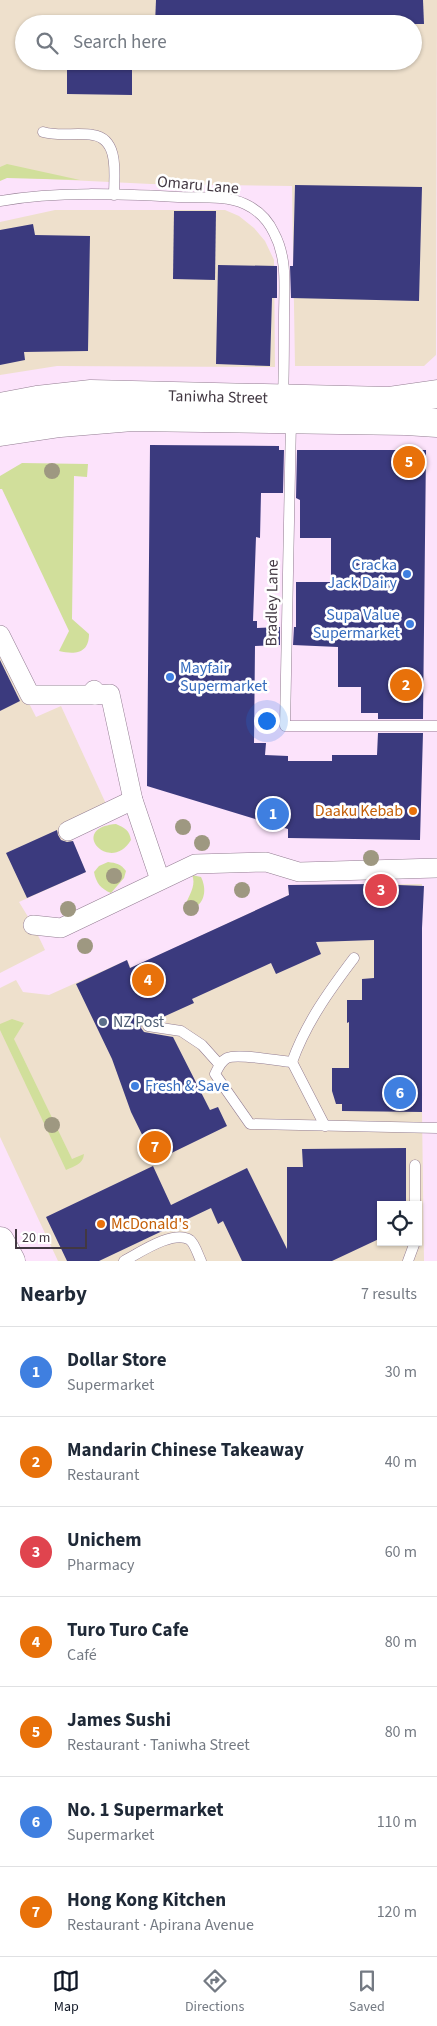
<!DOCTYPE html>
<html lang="en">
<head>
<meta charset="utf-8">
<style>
	body { margin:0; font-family:"Source Sans 3",sans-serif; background:#f6f6f7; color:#1f2937 }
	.controls { position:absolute; right:15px; bottom:15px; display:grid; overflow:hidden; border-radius:0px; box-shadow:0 1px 4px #0004 }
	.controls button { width:45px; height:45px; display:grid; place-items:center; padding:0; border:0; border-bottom:1px solid #e0e1e3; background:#fff; color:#1f2937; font:25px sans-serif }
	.scale { position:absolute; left:15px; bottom:12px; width:72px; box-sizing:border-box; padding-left:5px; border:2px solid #423842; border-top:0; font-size:14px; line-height:18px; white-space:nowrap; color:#423842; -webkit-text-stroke:4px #fff; paint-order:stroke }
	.you { position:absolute; left:266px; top:720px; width:18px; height:18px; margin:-12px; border:4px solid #fff; border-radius:50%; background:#1a73e8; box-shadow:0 0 0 8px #1a73e833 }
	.badge { display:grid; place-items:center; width:32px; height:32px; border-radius:50%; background:#111827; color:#fff; font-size:16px; font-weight:700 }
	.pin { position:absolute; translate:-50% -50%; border:2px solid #fff; box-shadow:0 1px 5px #0006 }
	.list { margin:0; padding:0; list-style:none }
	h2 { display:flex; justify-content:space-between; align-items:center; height:65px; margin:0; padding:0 20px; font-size:21px }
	h2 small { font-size:16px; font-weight:400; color:#747a83 }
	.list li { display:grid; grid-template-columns:32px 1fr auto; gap:15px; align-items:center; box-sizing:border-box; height:90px; padding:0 20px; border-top:1px solid #e0e1e3 }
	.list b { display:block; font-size:19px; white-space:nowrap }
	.list p { margin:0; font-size:16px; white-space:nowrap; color:#747a83 }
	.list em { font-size:16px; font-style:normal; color:#747a83 }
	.icon { flex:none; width:28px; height:28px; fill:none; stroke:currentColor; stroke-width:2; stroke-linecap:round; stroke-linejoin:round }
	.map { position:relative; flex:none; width:437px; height:1261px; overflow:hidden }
	.search { position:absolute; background:#fff; box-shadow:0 1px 4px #0004; left:15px; right:15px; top:15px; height:55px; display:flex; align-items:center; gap:12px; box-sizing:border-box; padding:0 18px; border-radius:28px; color:#747a83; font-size:19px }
	.sheet { height:695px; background:#fff }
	nav { display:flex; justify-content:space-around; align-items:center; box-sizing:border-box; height:70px; border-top:1px solid #e0e1e3; background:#fff; font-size:14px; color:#747a83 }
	nav a { display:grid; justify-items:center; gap:2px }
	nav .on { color:#111827 }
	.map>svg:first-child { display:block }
	.commercial { fill:#eee0cc; fill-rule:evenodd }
	.green { fill:#d1df9b }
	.building { fill:#3b3a7e }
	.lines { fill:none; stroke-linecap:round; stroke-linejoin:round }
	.lane-casing { stroke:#937d92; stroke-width:11 }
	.street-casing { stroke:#937d92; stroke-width:20 }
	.secondary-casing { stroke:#937d92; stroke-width:29 }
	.primary-casing { stroke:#937d92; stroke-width:29 }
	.lane { stroke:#fff; stroke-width:10 }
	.street { stroke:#fff; stroke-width:19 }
	.secondary { stroke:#fff; stroke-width:28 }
	.primary { stroke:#fff; stroke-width:28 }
	.tree { fill:#9e9881 }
	.shop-dot { fill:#3f7fe0; stroke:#fff; stroke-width:2 }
	.food-dot { fill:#e8710a; stroke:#fff; stroke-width:2 }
	.service-dot { fill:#5c6f8a; stroke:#fff; stroke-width:2 }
	.labels { text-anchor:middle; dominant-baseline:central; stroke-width:5; stroke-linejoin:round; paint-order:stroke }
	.street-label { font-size:16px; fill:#423842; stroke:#fff }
	.shop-label { font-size:16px; fill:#366cbe; stroke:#fff; text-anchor:end }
	.food-label { font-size:16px; fill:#c56008; stroke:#fff; text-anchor:end }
	.service-label { font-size:16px; fill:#4e5e75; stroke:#fff; text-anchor:start }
</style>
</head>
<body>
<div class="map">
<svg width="437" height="1261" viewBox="0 0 437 1261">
	<rect width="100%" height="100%" fill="#fce3fb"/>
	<g class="commercial">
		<path d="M0 0H437L436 355 424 366H295L292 186 151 184 6 177 0 180ZM24 24H413V61H24Z"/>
		<path d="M55 210H225L239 216 254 228 265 241 274 260 275 367 57 366 0 375V222Z"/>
		<path d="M0 646 36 717 61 706 107 806 66 826 86 872 19 902 33 925 45 950 0 973Z"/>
		<path d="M422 884V1112L424 1261H58L0 1137V988L16 980 23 992 49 995 127 960 131 968 289 895 288 885ZM381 1205H418V1242H381Z"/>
	</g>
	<g class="green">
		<path d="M7 164 80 180 7 178 0 181V167Z"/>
		<path d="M22 463 88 464 87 477 74 476 72 619 89 634C89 653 76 655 59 651L69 631 2 489H0V476Z"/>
		<path d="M116 824C125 828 129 830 131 840 110 875 67 828 116 824Z"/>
		<path d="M108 862C116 863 121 864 126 871L124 878 111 893C101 889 96 883 94 872L99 866Z"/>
		<path d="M192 875 201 877C206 887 206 900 196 907L187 901C191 892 196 884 192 875Z"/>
		<path d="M12 1019 24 1023 14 1039 72 1159 84 1154C83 1164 75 1166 66 1170L0 1030V1024Z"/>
	</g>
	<g class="building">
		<path d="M156 0H423L424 24H155Z"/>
		<path d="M67 61H132V95L67 94Z"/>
		<path d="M295 185 422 187 419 301 291 298 290 266H293Z"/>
		<path d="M174 211H216L215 280 173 279Z"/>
		<path d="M33 224 35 235 90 236 88 351 24 352 25 360 0 365V230Z"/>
		<path d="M218 265 277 266V298H272L270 366 216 364Z"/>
		<path d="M150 445 279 446V450H284L283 493H261L260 538 256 537 253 621H257V628L280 627V645L255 646 254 743H266L265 755 288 756V761H332V755H377L378 733H423L420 840 288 838V829L147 786Z"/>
		<path d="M297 450H426L423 719H378V713H361V687H338V647L293 645 294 627H296V582H331V538H300V500L296 498Z"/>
		<path d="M0 660 20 701 0 711Z"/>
		<path d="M57 830 58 835 61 840 67 842 73 841 86 872 27 898 6 853Z"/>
		<path d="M372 884 424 886 422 928V1112L342 1111V1104H336L332 1091V1068H349V1022L347 1023V1000H362V979L374 978V940L316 942 321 954 276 974 271 963 192 999 194 1003 163 1017 166 1022 149 1019 142 1022 141 1028 144 1032 173 1037 210 1110 218 1107 227 1126 155 1161 131 1112 112 1059 76 984 127 960 130 968 289 895 288 885Z"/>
		<path d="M406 1148V1205H381V1238L332 1261H242L223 1221 218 1224 211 1208 99 1261H67L46 1217 153 1166 171 1205 247 1168 287 1249V1167H303L302 1149Z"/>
	</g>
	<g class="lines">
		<defs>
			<g id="lane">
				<path d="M43 132C60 137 76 132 93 135 120 139 114 176 114 195"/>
				<path d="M0 201C58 191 119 194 178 197 199 198 225 195 245 204 258 210 268 220 274 233 288 259 284 289 284 318 284 345 284 371 283 398"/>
				<path d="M291 420 285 726H437"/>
				<path d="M148 1026 181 1031 202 1045 219 1064"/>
				<path d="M292 1062C278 1061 238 1053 227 1058 221 1061 218 1068 215 1074L250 1124 437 1128"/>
				<path d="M292 1062C306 1023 329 991 354 958"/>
				<path d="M292 1062 325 1126"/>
				<path d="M415 1165V1205"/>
				<path d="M124 1261C139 1253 174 1229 190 1240 195 1244 198 1255 201 1261"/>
				<path d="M408 1261 415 1242"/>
			</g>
			<g id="street">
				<path d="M0 635 30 695H95"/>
				<path d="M94 690 95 695 110 694 133 800 160 880"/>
				<path d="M68 831 133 800"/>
				<path d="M33 925 61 928 195 864 266 862 299 872 437 868"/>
			</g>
			<g id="secondary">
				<path id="s1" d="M0 407 37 400 91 394 388 401 437 394"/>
				<path d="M0 432 60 423 132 417 406 421 437 423"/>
			</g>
			<path id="primary" d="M0 1241 11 1261"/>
		</defs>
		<use href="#lane" class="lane-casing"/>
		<use href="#street" class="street-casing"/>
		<use href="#secondary" class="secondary-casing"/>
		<use href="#primary" class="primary-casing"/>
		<use href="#lane" class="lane"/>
		<use href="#street" class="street"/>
		<use href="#secondary" class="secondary"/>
		<use href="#primary" class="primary"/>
	</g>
	<g class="tree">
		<circle cx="52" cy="471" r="8"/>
		<circle cx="183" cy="827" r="8"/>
		<circle cx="202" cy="843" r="8"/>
		<circle cx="371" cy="858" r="8"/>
		<circle cx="114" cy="876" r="8"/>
		<circle cx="242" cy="890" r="8"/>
		<circle cx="191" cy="908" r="8"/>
		<circle cx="68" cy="909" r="8"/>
		<circle cx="85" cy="946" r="8"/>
		<circle cx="52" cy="1125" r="8"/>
	</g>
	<g class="shop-dot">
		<circle cx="407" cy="574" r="5"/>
		<circle cx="410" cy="624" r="5"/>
		<circle cx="170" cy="677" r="5"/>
		<circle cx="135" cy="1086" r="5"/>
	</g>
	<g class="food-dot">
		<circle cx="413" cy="811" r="5"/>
		<circle cx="101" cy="1224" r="5"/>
	</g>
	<circle class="service-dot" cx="103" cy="1022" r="5"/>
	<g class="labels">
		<g class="street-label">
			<text transform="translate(198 185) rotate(5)">Omaru Lane</text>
			<text stroke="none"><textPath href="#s1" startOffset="219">Taniwha Street</textPath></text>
			<text transform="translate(272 603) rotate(-89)">Bradley Lane</text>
		</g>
		<g class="shop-label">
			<text x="397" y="565">Cracka<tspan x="397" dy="18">Jack Dairy</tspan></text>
			<text x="400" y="615">Supa Value<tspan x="400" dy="18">Supermarket</tspan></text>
			<text x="180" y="668" text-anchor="start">Mayfair<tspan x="180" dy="18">Supermarket</tspan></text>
			<text x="145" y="1086" text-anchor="start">Fresh &amp; Save</text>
		</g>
		<g class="food-label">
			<text x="403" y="811">Daaku Kebab</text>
			<text x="111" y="1224" text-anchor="start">McDonald's</text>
		</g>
		<g class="service-label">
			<text x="113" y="1022">NZ Post</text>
		</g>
	</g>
</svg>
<div class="controls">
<button><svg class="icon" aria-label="locate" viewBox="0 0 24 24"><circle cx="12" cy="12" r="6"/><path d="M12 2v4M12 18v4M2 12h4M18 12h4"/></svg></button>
</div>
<div class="scale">20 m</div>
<div class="you"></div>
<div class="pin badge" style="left:273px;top:814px;background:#3f7fe0">1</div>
<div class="pin badge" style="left:406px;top:685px;background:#e8710a">2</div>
<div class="pin badge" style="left:381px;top:890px;background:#e0444e">3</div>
<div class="pin badge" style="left:148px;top:980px;background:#e8710a">4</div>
<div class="pin badge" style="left:409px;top:462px;background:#e8710a">5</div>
<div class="pin badge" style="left:400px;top:1093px;background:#3f7fe0">6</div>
<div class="pin badge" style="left:155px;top:1147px;background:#e8710a">7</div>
<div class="search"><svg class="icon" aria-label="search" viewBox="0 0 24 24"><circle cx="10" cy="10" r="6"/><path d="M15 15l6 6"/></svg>Search here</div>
</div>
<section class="sheet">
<h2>Nearby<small>7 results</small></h2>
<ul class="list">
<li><span class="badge" style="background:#3f7fe0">1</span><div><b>Dollar Store</b><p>Supermarket</p></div><em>30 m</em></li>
<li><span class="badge" style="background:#e8710a">2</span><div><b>Mandarin Chinese Takeaway</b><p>Restaurant</p></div><em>40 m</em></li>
<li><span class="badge" style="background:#e0444e">3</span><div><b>Unichem</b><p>Pharmacy</p></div><em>60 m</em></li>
<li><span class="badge" style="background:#e8710a">4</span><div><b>Turo Turo Cafe</b><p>Café</p></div><em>80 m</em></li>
<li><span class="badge" style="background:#e8710a">5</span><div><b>James Sushi</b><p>Restaurant · Taniwha Street</p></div><em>80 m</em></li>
<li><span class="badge" style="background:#3f7fe0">6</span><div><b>No. 1 Supermarket</b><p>Supermarket</p></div><em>110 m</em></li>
<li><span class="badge" style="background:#e8710a">7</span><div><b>Hong Kong Kitchen</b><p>Restaurant · Apirana Avenue</p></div><em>120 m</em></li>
</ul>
</section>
<nav>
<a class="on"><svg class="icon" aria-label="map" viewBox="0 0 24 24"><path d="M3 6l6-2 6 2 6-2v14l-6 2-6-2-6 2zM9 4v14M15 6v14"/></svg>Map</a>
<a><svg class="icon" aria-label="directions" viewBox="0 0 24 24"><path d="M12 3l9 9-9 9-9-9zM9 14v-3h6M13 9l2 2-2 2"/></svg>Directions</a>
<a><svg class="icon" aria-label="saved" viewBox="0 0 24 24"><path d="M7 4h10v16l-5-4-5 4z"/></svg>Saved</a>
</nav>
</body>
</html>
